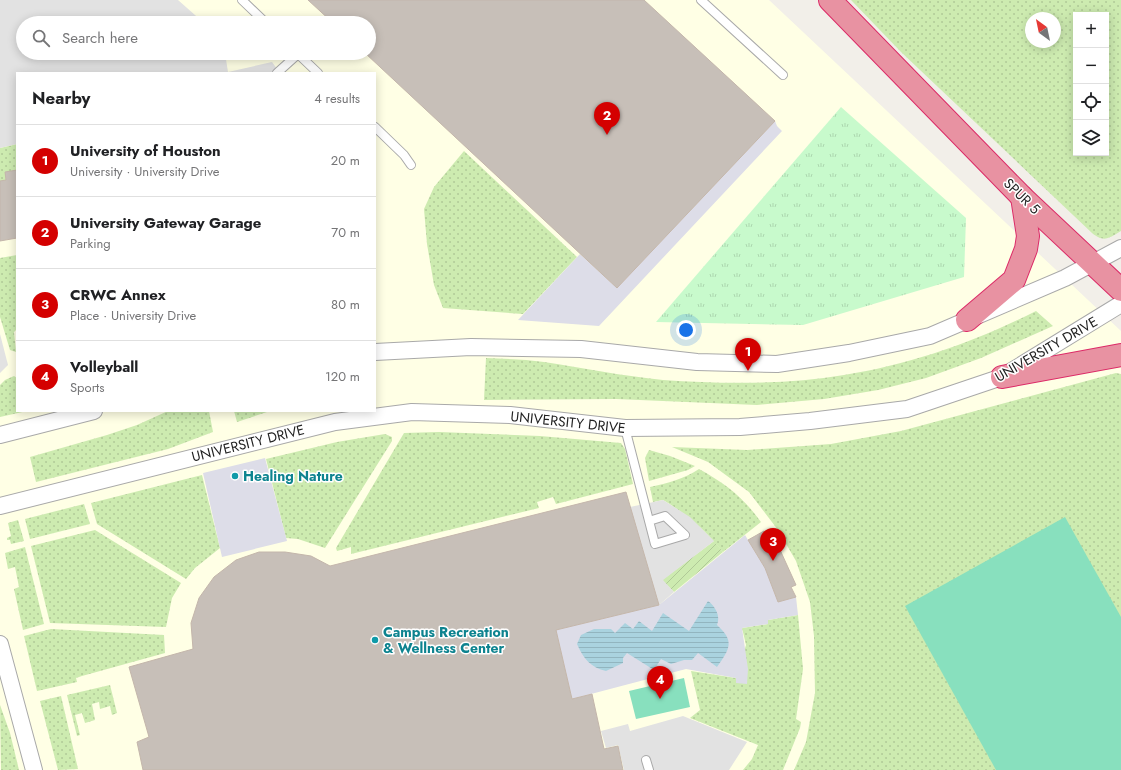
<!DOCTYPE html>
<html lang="en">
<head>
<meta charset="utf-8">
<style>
	body { margin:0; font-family:Jost,sans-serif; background:#f2f2f2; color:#202124 }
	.controls { position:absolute; right:12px; top:12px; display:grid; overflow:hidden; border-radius:0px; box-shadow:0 2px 10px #0003 }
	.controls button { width:36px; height:36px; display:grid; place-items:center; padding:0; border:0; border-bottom:1px solid #e0e0e0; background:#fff; color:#202124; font:20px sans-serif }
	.compass { position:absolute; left:1025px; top:12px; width:36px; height:36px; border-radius:50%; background:#fff; box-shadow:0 2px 10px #0003; rotate:327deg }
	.you { position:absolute; left:686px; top:330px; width:14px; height:14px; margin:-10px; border:3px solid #fff; border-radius:50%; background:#1a73e8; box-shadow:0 0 0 6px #1a73e833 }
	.badge { display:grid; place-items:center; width:26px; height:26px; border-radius:50%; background:#d40000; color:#fff; font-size:13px; font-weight:700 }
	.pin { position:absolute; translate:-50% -33px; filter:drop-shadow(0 1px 2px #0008) }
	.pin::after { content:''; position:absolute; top:21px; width:14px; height:12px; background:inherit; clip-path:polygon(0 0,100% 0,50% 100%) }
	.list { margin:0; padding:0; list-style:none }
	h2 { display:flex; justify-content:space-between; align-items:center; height:52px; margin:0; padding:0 16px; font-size:17px }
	h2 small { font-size:13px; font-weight:400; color:#757577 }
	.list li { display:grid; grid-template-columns:26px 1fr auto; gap:12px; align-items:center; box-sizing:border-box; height:72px; padding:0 16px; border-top:1px solid #e0e0e0 }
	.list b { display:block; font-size:15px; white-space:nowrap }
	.list p { margin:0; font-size:13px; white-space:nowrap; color:#757577 }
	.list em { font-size:13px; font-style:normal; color:#757577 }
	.icon { flex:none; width:22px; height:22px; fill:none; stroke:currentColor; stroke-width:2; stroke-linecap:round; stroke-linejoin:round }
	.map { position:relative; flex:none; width:1121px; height:770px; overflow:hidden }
	.search { position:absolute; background:#fff; box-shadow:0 2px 10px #0003; left:16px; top:16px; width:360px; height:44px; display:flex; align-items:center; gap:10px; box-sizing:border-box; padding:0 14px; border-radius:22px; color:#757577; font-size:15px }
	.panel { position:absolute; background:#fff; box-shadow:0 2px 10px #0003; left:16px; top:72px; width:360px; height:340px; border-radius:0px }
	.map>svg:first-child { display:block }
	.education { fill:#ffffe5; fill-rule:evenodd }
	.grass { fill:url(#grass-dots); fill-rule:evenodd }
	.park { fill:url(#park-tufts) }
	.garden { fill:url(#garden-furrows) }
	.pitch { fill:#88e0be }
	.parking { fill:#e2e2e2 }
	.plaza { fill:#dddde8 }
	.water { fill:url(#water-rules) }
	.building { fill:#c7bfb8; stroke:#c4b6ab }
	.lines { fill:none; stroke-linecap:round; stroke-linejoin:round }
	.lane-casing { stroke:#a9a9a9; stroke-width:10 }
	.street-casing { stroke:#a9a9a9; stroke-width:18 }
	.highway-casing { stroke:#dc2a67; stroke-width:24 }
	.lane { stroke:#fff; stroke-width:8 }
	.street { stroke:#fff; stroke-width:16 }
	.highway { stroke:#e892a2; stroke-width:22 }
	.culture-dot { fill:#0f9aa8; stroke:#fff; stroke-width:1.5 }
	.labels { text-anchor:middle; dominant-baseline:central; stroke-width:3; stroke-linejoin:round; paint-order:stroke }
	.street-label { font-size:14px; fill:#222; stroke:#fff }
	.culture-label { font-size:14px; font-weight:bold; fill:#0d838f; stroke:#fff; text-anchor:start }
</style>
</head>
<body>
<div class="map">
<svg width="1121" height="770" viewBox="0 0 1121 770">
	<defs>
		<pattern id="grass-dots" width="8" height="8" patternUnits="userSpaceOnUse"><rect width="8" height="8" fill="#cdebb0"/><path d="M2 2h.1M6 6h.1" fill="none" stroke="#b0c997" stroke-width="1.8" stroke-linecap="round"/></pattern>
		<pattern id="park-tufts" width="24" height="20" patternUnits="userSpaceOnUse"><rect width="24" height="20" fill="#c8facc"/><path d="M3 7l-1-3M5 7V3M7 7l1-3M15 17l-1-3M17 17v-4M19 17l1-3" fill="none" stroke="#acd6af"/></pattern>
		<pattern id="garden-furrows" width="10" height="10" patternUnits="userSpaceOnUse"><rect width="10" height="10" fill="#cdebb0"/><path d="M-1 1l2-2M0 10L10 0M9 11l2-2" fill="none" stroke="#b0c997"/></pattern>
		<pattern id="water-rules" width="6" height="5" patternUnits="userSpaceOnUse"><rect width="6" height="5" fill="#aad3df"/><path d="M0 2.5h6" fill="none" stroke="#92b5bf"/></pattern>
	</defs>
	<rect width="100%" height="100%" fill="#f2efe9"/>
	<path class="education" d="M0 0H769L1121 331V770H0ZM23 23H369V53H23ZM17 73H375V411H17Z"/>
	<g class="grass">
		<path d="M851 0H1121V231C1109 238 1104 243 1092 233L901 52ZM1076 15H1106V153H1076ZM1031 18H1055V42H1031Z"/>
		<path d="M17 144V172L7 181 0 182V148Z"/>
		<path d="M464 151 577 257 523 314 443 308 434 285 427 244 424 209 434 187Z"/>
		<path d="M17 255V329L14 332 16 352 10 350 0 317V258Z"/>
		<path d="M1036 311 1053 326 981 358 926 378 878 390 824 399 757 405 616 399 484 400 486 358C505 359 525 359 544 362 583 368 623 376 663 380 723 384 785 385 844 375 910 365 977 341 1036 311Z"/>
		<path d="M1116 373 1121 374V770H794L806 742 815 693 814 636 810 602 796 561 778 530 749 492 708 462 672 447 747 450 831 444 901 431Z"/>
		<path d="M14 376 17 378V411H27L0 417V385L5 380Z"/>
		<path d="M168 411H209L213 432 168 449 36 482 30 457 107 435 137 425Z"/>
		<path d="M234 411H270L237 422Z"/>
		<path d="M439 432 540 436 621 443 625 449 633 484 556 504 553 497 537 502 539 508 351 554V547L337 551 336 548 404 433Z"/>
		<path d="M385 434 392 437V441L325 548 298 539 286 538 266 459 337 442Z"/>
		<path d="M649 450 670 456 695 466 688 470 649 481 645 458Z"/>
		<path d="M699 469C726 484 743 497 761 522L723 552C703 528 689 516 663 500L653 502 650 487C668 483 684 479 699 469Z"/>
		<path d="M202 475 220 548 195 568 186 579 97 524 91 503Z"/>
		<path d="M84 504 90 524 30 539 25 519Z"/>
		<path d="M18 520 24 541 11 544 10 540H7V538L11 536 8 523Z"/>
		<path d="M95 530 181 583 172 598 166 627 50 623 31 546Z"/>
		<path d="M25 547 44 624 23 630 14 589 19 587 15 567 8 569 5 553Z"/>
		<path d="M798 615 803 669 796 719 801 722 800 728 783 770H743L752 759 758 745 690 718 700 710 691 671 736 678 746 645 742 628 768 624V620Z"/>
		<path d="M51 629 164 635 165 653 82 676 76 678 77 682 37 691 24 636Z"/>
		<path d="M110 685 117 713 112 715 110 706 100 709 99 702 92 704 95 720 85 723 82 713 75 715 80 735 77 736 67 695Z"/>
		<path d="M61 696 78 769 58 770 40 701Z"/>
		<path d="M0 705 10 733 19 770H1Z"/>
	</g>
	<path class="park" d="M841 107 966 218 964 277 803 325 656 322Z"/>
	<path class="garden" d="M714 541 723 552 674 592 662 580Z"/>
	<g class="pitch">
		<path d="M1065 517 1121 617V770H996L905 606Z"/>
		<path d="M684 678 690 707 636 719 629 691Z"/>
	</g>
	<g class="parking">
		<path d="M0 0H178L204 23H23V53H225L228 72 272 62 280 73H17V144L0 148Z"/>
		<path d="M0 334 8 365 0 373Z"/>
		<path d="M663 500 690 517 714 541 663 580 674 592 659 605 630 507Z"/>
		<path d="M683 716 747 742 729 770H624L618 745 606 748 601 731 628 724 630 731Z"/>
	</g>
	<g class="plaza">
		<path d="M775 121 777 126 782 131 599 326 518 320 580 254 617 288Z"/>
		<path d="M265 458 287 541 222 557 203 473Z"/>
		<path d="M745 535 765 568 778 602 796 597 798 615 768 620V624L742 628 748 669 747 684 736 683V678L686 669 572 699 556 630 659 605Z"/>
	</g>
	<path class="water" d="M708 601C715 606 721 616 717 625 735 641 730 649 717 667L698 653 692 660H684L671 664 661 659 654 670 627 653 623 658V663L606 671C591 668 583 658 577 644L581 635 594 629H611L615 633 625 623 633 629 639 621 652 631 663 613 689 631Z"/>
	<g class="building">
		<path d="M308 0H644L775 121 617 288 365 53H369V23H333Z"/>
		<path d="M17 170V238L0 241V181L6 180 5 172Z"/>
		<path d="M626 492 659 605 556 630 572 699 592 694 604 749 618 746 623 770H143L137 742 149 737 129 667 193 649 191 623 199 598 214 577 236 560 259 552H285L311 556 330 566Z"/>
		<path d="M764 531 772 542 776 541 796 585 791 587 796 597 778 602 765 568 748 540Z"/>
	</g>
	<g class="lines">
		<defs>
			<g id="lane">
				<path d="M242 0 266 23"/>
				<path d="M701 0 783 75"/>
				<path d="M297 53 318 73"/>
				<path d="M277 73 298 54"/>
				<path d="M375 127 404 155 411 165"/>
				<path d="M625 428 655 544 685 535 665 516 649 521"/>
				<path d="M646 760 649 770"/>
			</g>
			<g id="street">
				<path d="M375 352 471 347 581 349 697 362 777 364 849 353 930 336 1065 278 1121 248"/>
				<path d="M0 435 94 411"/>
				<path d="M0 506 335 422 412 412 510 415 625 428 740 427 810 421 907 409 1002 377 1121 304"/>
				<path d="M0 644 34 770"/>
			</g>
			<g id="highway">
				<path d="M830 0 1022 197 1121 290"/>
				<path d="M967 320 1014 280 1026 249 1028 236 1022 197"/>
				<path d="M1002 377 1121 355"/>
			</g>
		</defs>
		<use href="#lane" class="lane-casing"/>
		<use href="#street" class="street-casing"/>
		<use href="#highway" class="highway-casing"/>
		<use href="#lane" class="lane"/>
		<use href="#street" class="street"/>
		<use href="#highway" class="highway"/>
	</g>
	<g class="culture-dot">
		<circle cx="235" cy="476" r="4"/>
		<circle cx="375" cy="640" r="4"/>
	</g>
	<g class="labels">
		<g class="street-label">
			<text transform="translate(1022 196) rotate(44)">SPUR 5</text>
			<text transform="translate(1046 349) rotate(-30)">UNIVERSITY DRIVE</text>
			<text transform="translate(568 422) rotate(6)">UNIVERSITY DRIVE</text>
			<text transform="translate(248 443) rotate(-14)">UNIVERSITY DRIVE</text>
		</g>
		<g class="culture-label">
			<text x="243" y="476">Healing Nature</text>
			<text x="383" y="632">Campus Recreation<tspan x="383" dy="16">&amp; Wellness Center</tspan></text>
		</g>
	</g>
</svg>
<div class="controls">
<button>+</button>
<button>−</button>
<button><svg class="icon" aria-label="locate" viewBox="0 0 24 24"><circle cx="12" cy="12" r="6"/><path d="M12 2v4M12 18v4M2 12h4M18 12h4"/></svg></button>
<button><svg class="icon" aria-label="layers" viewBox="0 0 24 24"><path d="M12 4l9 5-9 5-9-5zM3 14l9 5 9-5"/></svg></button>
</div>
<svg class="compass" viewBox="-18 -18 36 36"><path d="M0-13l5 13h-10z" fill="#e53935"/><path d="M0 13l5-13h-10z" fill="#757577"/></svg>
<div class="you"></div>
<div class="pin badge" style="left:748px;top:371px">1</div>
<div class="pin badge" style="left:607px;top:135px">2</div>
<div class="pin badge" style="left:773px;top:561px">3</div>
<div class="pin badge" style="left:660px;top:699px">4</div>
<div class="search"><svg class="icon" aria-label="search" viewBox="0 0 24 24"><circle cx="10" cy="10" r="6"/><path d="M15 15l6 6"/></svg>Search here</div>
<section class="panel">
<h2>Nearby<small>4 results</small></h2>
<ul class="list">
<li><span class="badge">1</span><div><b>University of Houston</b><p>University · University Drive</p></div><em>20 m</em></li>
<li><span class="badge">2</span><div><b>University Gateway Garage</b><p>Parking</p></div><em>70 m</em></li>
<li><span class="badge">3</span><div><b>CRWC Annex</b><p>Place · University Drive</p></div><em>80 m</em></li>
<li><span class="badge">4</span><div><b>Volleyball</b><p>Sports</p></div><em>120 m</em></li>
</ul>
</section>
</div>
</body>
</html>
